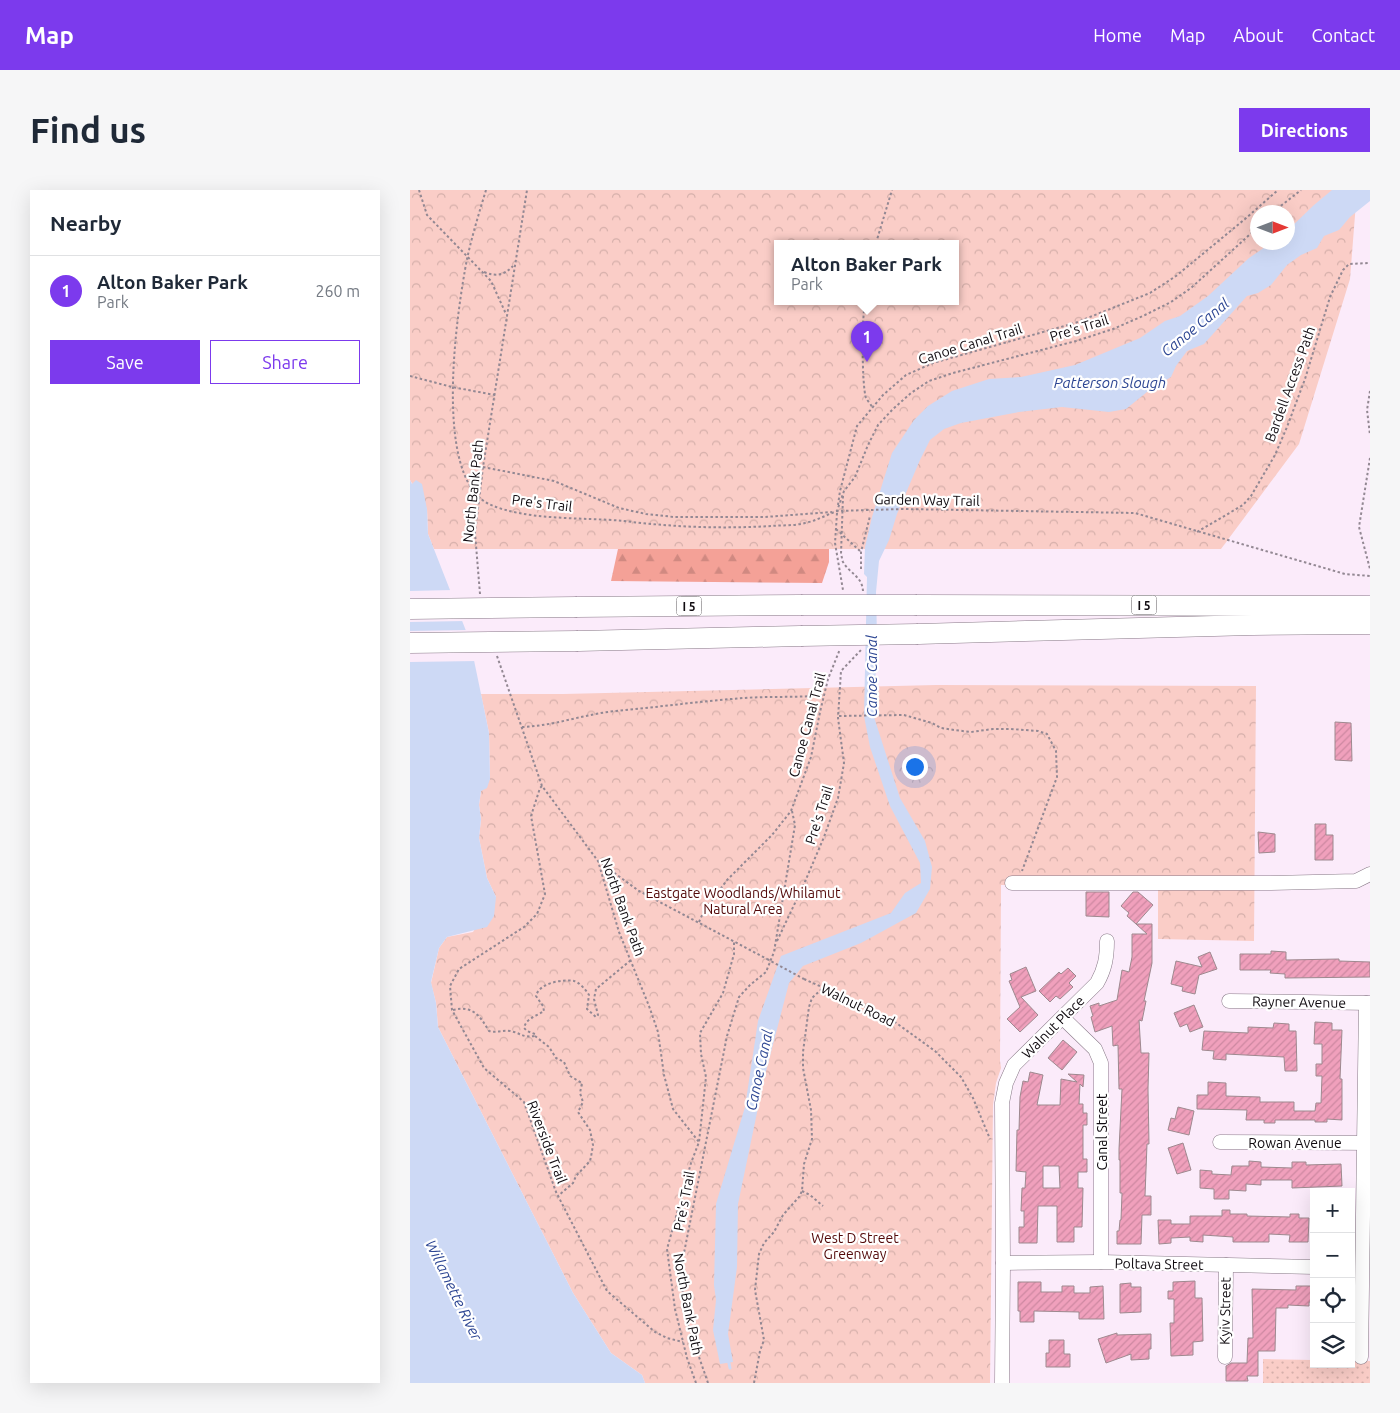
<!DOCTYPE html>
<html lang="en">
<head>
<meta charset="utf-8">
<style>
	body { margin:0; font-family:Ubuntu,sans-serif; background:#f6f6f7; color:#1f2937 }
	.controls { position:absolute; right:15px; bottom:15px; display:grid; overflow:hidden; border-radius:0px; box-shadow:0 5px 20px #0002 }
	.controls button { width:45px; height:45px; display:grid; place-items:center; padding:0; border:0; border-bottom:1px solid #e0e1e3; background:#fff; color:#1f2937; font:25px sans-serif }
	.compass { position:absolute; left:840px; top:15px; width:45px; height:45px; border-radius:50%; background:#fff; box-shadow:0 5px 20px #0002; rotate:90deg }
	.you { position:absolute; left:504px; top:576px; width:18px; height:18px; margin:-12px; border:4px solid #fff; border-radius:50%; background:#1a73e8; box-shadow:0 0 0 8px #1a73e833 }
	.badge { display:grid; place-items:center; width:32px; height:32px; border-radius:50%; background:#7c3aed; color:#fff; font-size:16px; font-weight:700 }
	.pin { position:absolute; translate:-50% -41px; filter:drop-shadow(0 1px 2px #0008) }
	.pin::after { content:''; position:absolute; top:26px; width:18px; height:15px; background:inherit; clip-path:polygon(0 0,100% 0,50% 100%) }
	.popup { position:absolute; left:364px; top:50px; width:185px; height:65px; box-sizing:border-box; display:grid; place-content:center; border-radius:0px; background:#fff; filter:drop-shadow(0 1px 4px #0005); font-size:16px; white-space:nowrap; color:#747a83 }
	.popup b { font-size:19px; color:#1f2937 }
	.popup::after { content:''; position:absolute; left:50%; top:100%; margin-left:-10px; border:10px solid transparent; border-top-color:#fff }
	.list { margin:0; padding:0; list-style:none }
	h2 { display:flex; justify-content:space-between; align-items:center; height:65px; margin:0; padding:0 20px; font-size:21px }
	h2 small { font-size:16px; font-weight:400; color:#747a83 }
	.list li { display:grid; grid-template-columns:32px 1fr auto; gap:15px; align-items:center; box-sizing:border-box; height:70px; padding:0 20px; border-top:1px solid #e0e1e3 }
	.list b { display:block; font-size:19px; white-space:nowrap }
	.list p { margin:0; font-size:16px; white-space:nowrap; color:#747a83 }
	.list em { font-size:16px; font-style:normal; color:#747a83 }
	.actions { display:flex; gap:10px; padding:15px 20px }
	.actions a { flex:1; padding:11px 0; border:1px solid #7c3aed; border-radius:0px; text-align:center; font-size:18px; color:#7c3aed }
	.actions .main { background:#7c3aed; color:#fff }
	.icon { flex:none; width:28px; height:28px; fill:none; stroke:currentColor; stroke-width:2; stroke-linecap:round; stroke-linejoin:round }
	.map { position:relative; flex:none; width:960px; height:1193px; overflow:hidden; border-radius:0px }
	header { display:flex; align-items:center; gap:30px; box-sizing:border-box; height:70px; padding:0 25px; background:#7c3aed; color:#fff }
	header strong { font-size:24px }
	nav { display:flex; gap:28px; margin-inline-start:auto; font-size:18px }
	.intro { display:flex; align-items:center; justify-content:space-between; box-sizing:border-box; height:120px; padding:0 30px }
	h1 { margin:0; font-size:35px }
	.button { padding:12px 22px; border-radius:0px; background:#7c3aed; color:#fff; font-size:18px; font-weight:700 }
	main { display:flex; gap:30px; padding:0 30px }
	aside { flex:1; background:#fff; border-radius:0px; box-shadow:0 5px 20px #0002 }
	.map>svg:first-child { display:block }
	.grass { fill:url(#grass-dots) }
	.forest { fill:url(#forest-firs) }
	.park { fill:url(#park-crowns); fill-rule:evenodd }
	.water { fill:#cdd9f5 }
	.pier { fill:#fbebfa }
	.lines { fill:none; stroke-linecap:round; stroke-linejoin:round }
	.stream { stroke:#cdd9f5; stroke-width:3 }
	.building { fill:url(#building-hatch); stroke:#9e898f; fill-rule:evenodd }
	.minor-casing { stroke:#887987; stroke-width:15 }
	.highway-casing { stroke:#887987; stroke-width:21 }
	.path { stroke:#938893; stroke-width:2; stroke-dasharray:2.5 2.5; stroke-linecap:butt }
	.minor { stroke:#fff; stroke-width:14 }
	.highway { stroke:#fff; stroke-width:20 }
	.highway-bridge-casing { stroke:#887987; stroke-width:21; stroke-linecap:butt }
	.path-bridge { stroke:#938893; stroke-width:2; stroke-dasharray:2.5 2.5; stroke-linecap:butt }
	.highway-bridge { stroke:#fff; stroke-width:20 }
	.labels { text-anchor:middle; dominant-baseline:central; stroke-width:4.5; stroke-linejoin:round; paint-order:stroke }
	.shield { fill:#fff; stroke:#585458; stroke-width:1 }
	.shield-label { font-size:12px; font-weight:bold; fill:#100b10 }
	.street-label { font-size:14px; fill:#100b10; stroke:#fff }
	.park-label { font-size:14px; fill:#530909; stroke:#fff }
	.water-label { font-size:15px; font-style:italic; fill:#2d4693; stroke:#fff }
</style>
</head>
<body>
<header>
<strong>Map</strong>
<nav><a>Home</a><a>Map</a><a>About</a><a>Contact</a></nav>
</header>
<div class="intro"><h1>Find us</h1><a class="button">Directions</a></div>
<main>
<aside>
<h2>Nearby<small></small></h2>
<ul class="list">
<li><span class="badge">1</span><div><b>Alton Baker Park</b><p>Park</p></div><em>260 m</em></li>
</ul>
<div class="actions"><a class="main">Save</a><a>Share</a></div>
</aside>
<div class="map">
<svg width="960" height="1193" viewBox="0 0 960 1193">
	<defs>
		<pattern id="grass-dots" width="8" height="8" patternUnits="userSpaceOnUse" patternTransform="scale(1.25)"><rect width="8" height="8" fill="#facdc7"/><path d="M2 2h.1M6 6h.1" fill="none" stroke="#d5afaa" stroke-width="1.8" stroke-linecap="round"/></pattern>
		<pattern id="forest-firs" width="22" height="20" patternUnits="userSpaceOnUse" patternTransform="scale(1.25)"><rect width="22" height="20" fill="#f4a197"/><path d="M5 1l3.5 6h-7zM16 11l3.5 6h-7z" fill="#d08981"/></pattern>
		<pattern id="park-crowns" width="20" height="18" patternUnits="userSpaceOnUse" patternTransform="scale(1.25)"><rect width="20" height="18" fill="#facdc7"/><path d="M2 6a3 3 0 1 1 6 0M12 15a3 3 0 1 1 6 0" fill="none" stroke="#d5afaa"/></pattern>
		<pattern id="building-hatch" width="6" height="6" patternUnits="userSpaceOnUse" patternTransform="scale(1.25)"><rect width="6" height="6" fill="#f0a0bc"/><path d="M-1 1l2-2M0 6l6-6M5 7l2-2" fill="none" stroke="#cd88a1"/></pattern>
	</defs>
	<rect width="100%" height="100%" fill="#fbebfa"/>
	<path class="grass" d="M853 1169 904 1170V1174H941V1171H960V1193H853Z"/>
	<path class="forest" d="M213 336 419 350V372L412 393 201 391Z"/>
	<g class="park">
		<path d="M0 0H947L940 89 889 254 811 359H24L18 344 17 319 0 290ZM848 22H878V52H848ZM368 53H546V111H368Z"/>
		<path d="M526 495 846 496 844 751 748 749V697L591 695 590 871 591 878 586 893 583 915 580 1193H235L232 1185 201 1163 163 1103 28 837 26 813 21 793 29 758 37 747 63 742 86 707 77 688 69 648 71 629 69 615 71 601 80 589 79 543 71 504H153Z"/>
	</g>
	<g class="water">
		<path d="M922 0H960V11L940 27 929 40 914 46 907 58 891 65 877 75 861 95 848 103 837 106 794 154 777 161 766 176 761 187 737 202 716 219 699 222 652 217 609 222 551 233 534 239 520 250 510 270 487 324 479 350 469 371 466 402 467 447 464 527 490 608 515 651 522 677 520 699 506 723 451 753 393 776 379 793 354 889 328 1014 327 1077 318 1144 323 1172 310 1174 303 1140 306 1110 304 1095 306 1014 335 917 348 831 371 766 481 723 495 703 511 693 510 673 480 616 460 557 454 526 457 387 454 384 455 357 462 327 482 263 504 230 518 216 542 201 579 189 611 187 665 175 730 148 755 131 770 126 798 106 839 68 861 53 878 52V40L904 15Z"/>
		<path d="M0 290 2 294 6 290 12 294 17 319 18 344 60 451 71 504 79 543 80 589 77 598 71 601 69 615 71 629 69 648 77 688 86 707 84 726 77 737 37 747 29 758 21 792 26 813 28 837 163 1103 201 1163 232 1185 235 1193H0Z"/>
	</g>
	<g class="pier">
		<path d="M43 400 55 431 0 432V401Z"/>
		<path d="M58 440 67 471 0 472V441Z"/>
	</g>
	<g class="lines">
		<path class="stream" d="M318 1169 320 1178"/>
	</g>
	<g class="building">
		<path d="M925 532 941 533 942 571 925 570Z"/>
		<path d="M905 634H916V645H923V670H905Z"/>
		<path d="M848 642 865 644V662L849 663Z"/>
		<path d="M676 702H699V727L676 726Z"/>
		<path d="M723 702H728L743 715 726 734 717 726 719 723 711 716Z"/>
		<path d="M726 734H742V773L734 811H736L732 831 729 830 731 863H739L738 899 739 954H737L735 1006H741V1025H732L731 1054H707V1041H709L710 1030H711L712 1003H710V970H709V959L712 899H709L708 855 703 856 702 836 685 842 681 827 683 826 680 816 689 813V816L707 810 712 780 719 782 722 767V744H737Z"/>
		<path d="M861 761 876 762V770L929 769V771L960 772V787L875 788V784L860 783 861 780H830V764H861Z"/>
		<path d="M800 762 807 779 789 785 785 804 772 801 773 797 761 794 766 771 792 777 788 767Z"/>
		<path d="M616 777 626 801 611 807 628 825 610 842 597 829 610 817 599 791 602 790 600 784Z"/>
		<path d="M658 778 666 786 659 793 663 797 650 809 646 806 640 812 629 801 649 782 651 784Z"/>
		<path d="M784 815 793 837 780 842 777 834 770 837 764 823Z"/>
		<path d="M905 832 922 833V840H932L930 889H932V930L917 929V932H905V930H865V933H854V930H836L837 920 787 919V905H798V892L816 893V906L850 907V912H884V921H905L906 913H911L912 886H906V874H912V854H904Z"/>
		<path d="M864 833 879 834V841H886L887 881H875L874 867 816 864V870L803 869 804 861 792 860 794 841 838 843V837L863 838Z"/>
		<path d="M653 850 667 862 652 880 638 868Z"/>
		<path d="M620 882 633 885 627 915H650L651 889 667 892 658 884 674 885 673 897 670 894 669 914H673V923H677V935H673V969H677V982H668V998H673L672 1037H664V1052H647V1016H628L627 1053H609V1037H614V1021H611L612 998H615L616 982 606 981 607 940H609L610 907 613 891 618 892ZM633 976H649L650 998H633Z"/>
		<path d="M768 917 784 921 779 945 758 940 761 928 765 929Z"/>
		<path d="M773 953 781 980 767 984 758 958Z"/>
		<path d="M839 971 851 972V977L882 978V972H896V975L931 974 932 996 882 998V990H851V995L836 994V1001L819 1000V1009H804V999L790 998V980L802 981V984L821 985 822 976H839Z"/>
		<path d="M812 1020H820V1024H837V1026L880 1027V1024H889V1028H899L898 1052H879L880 1045 859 1044V1052H823V1047L793 1045V1052L780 1051V1047L761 1048V1053L749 1054 748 1030H761V1034H780V1026H812Z"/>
		<path d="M785 1091V1108H792L793 1151 783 1152V1165L761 1166 760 1133H764V1109H758V1101H763V1092Z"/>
		<path d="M608 1092H631V1102H652V1096H664V1103H680V1097L693 1096 694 1129H669V1122L624 1121V1132H610V1121H608Z"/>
		<path d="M721 1093V1097H731V1122L710 1123V1094Z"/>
		<path d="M886 1096H904V1112H899V1116L878 1115V1118H866L865 1161H848V1186H837L838 1191H816V1176L821 1173H837L838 1148H843L842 1099 886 1100Z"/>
		<path d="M707 1143V1145L741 1144V1159H739V1169L721 1170V1164L696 1173 688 1149Z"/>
		<path d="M639 1150H654V1164H660V1177H636V1163H639Z"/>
	</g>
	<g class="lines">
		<defs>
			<g id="minor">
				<path d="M602 693H861L946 691 960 684"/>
				<path d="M819 811 960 813"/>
				<path d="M653 828 685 859 691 873V1072"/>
				<path d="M810 952 960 953"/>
				<path d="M593 1073 691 1072 904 1077"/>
				<path d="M815 1167 816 1075"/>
				<path d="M951 1167 956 813"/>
				<path d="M592 1193 593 1073 592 913 596 893 604 875 687 793C695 779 697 767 697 751"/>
			</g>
			<g id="highway">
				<path d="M507 415 960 416"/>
				<path d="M167 417 391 415"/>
				<path d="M508 444 842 435 960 434"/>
				<path d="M168 451 391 446"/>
			</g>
		</defs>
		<use href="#minor" class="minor-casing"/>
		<use href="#highway" class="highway-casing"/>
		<g class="path">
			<path d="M9 0 17 25 81 91 96 124"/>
			<path d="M76 0C69 23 62 46 57 69 47 121 22 287 79 314 116 331 173 327 214 331 262 337 312 339 361 336 372 335 384 336 395 333 406 331 416 325 427 321L434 301 445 287 458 255 468 235 483 219 501 203 519 191 543 183 666 151 703 139 735 125 761 112 781 98 848 37"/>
			<path d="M863 22 891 0"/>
			<path d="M466 53 482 0"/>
			<path d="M74 82C87 87 94 85 103 76"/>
			<path d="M456 111C451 121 452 198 456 208 458 211 461 215 463 218"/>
			<path d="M0 186 42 197 85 205"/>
			<path d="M960 201 957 220 960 245"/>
			<path d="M960 268 949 337 960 379"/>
			<path d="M73 277 144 291 209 318 236 324 264 327H355L422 322"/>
			<path d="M433 306 431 364C432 367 432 370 433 372 440 384 452 386 453 401"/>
			<path d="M428 315 430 301 447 236 473 205 496 185 523 173 665 133 740 103 766 86 835 29 868 0"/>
			<path d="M426 321 493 319 725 323 935 384 960 386"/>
			<path d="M427 323 425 353 433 400"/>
			<path d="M426 339 450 361"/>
			<path d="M787 342 833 315 841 306 865 265 877 237 895 189 920 107 933 80 939 74 960 73"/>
			<path d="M451 379V362L460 326"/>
			<path d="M70 404 65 343 73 277 117 0"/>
			<path d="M87 466 132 596 188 671 209 742 239 816 248 842 254 885 263 919 289 952"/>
			<path d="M429 526 494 525 522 533 531 538 544 540 561 542 583 539H601L628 541 637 544 646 561 647 587 612 681"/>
			<path d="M112 537C144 536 174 524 206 521 249 517 292 511 334 508 361 506 388 508 414 505"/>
			<path d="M132 596 130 598 121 626 135 704 127 724 114 737 49 779 40 796 42 820 74 878 114 912 146 1002 197 1101 245 1142 257 1148 273 1152"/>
			<path d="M188 671 229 701 357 769"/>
			<path d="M289 732 294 721 317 690 362 645 381 621 401 567 410 522 418 489 430 459"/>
			<path d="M367 751 394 694 414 647 428 608 434 573 428 528 431 481 451 460"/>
			<path d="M394 789 478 827 525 861 551 887 563 908 580 949"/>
			<path d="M43 820C63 815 70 826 79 841 87 843 93 840 100 841 111 843 112 848 125 846V844L117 841 114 838C116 828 127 826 134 821L133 816 126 806C129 793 152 789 164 791 169 792 176 800 179 805L177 819 186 827 188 825 184 809 186 799 221 770"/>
			<path d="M125 846 139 857 146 868 154 872 160 886 172 893 170 903 173 912 168 922 180 940 183 955 181 967 180 971 166 986 163 993 148 1006"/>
			<path d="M392 1001 400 1005 413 1016"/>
			<path d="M286 1193 277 1168 265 1119 257 1059 281 973 289 952 296 887 291 864 290 843 313 803 324 764V751"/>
			<path d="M298 1193 278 1135 272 1098 273 1068 317 846 329 807 340 795 356 782 364 762 385 635 382 621"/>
			<path d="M344 1193 350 1161 354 1150 345 1100 349 1064 354 1053 364 1042 373 1025 389 1007 392 1001 394 974 402 949 401 920 393 878V862L399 817 402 808 414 797"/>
		</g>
		<use href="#minor" class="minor"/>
		<use href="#highway" class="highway"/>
		<defs>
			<g id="highway-bridge">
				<path d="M391 415H507"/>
				<path d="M0 419 167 417"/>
				<path d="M391 446 508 444"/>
				<path d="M0 453 168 451"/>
			</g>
		</defs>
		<use href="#highway-bridge" class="highway-bridge-casing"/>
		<path class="path-bridge" d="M357 769 394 789"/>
		<use href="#highway-bridge" class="highway-bridge"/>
	</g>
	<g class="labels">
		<g class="shield">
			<rect x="721.5" y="405.5" width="25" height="19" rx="4"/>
			<rect x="266.5" y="406.5" width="25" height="19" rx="4"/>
		</g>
		<g class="shield-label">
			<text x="734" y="415">I 5</text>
			<text x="279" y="416">I 5</text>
		</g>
		<g class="street-label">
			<text transform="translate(669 138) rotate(-17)">Pre's Trail</text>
			<text transform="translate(560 154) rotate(-17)">Canoe Canal Trail</text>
			<text transform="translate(880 194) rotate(-70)">Bardell Access Path</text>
			<text transform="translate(63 301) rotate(-84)">North Bank Path</text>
			<text transform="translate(517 310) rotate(1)">Garden Way Trail</text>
			<text transform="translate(132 313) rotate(7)">Pre's Trail</text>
			<text transform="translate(397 535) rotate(-75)">Canoe Canal Trail</text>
			<text transform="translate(409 625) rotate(-72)">Pre's Trail</text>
			<text transform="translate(213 717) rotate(70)">North Bank Path</text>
			<text transform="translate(889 812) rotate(1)">Rayner Avenue</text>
			<text transform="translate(448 815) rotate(26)">Walnut Road</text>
			<text transform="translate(643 837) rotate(-45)">Walnut Place</text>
			<text transform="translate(692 942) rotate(-90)">Canal Street</text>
			<text transform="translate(137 952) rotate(69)">Riverside Trail</text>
			<text x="885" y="953">Rowan Avenue</text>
			<text transform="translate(274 1011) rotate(-79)">Pre's Trail</text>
			<text transform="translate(749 1074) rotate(1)">Poltava Street</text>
			<text transform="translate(278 1114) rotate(79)">North Bank Path</text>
			<text transform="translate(815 1121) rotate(-89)">Kyiv Street</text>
		</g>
		<g class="park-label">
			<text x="333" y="703">Eastgate Woodlands/Whilamut<tspan x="333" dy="16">Natural Area</tspan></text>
			<text x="445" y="1048">West D Street<tspan x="445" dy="16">Greenway</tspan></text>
		</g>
		<g class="water-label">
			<text transform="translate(785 137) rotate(-39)">Canoe Canal</text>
			<text x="700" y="192">Patterson Slough</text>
			<text transform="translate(461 486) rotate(-90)">Canoe Canal</text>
			<text transform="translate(349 880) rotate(-78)">Canoe Canal</text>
			<text transform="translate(44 1100) rotate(64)">Willamette River</text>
		</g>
	</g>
</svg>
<div class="controls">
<button>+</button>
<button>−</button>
<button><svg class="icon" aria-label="locate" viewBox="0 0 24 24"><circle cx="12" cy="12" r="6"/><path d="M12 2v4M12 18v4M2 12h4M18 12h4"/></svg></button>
<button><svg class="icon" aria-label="layers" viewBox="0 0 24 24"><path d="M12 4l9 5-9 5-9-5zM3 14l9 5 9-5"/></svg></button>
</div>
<svg class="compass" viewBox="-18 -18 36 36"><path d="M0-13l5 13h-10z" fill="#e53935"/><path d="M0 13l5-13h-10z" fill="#747a83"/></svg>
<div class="you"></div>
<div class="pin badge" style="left:457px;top:172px">1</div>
<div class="popup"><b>Alton Baker Park</b>Park</div>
</div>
</main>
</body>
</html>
